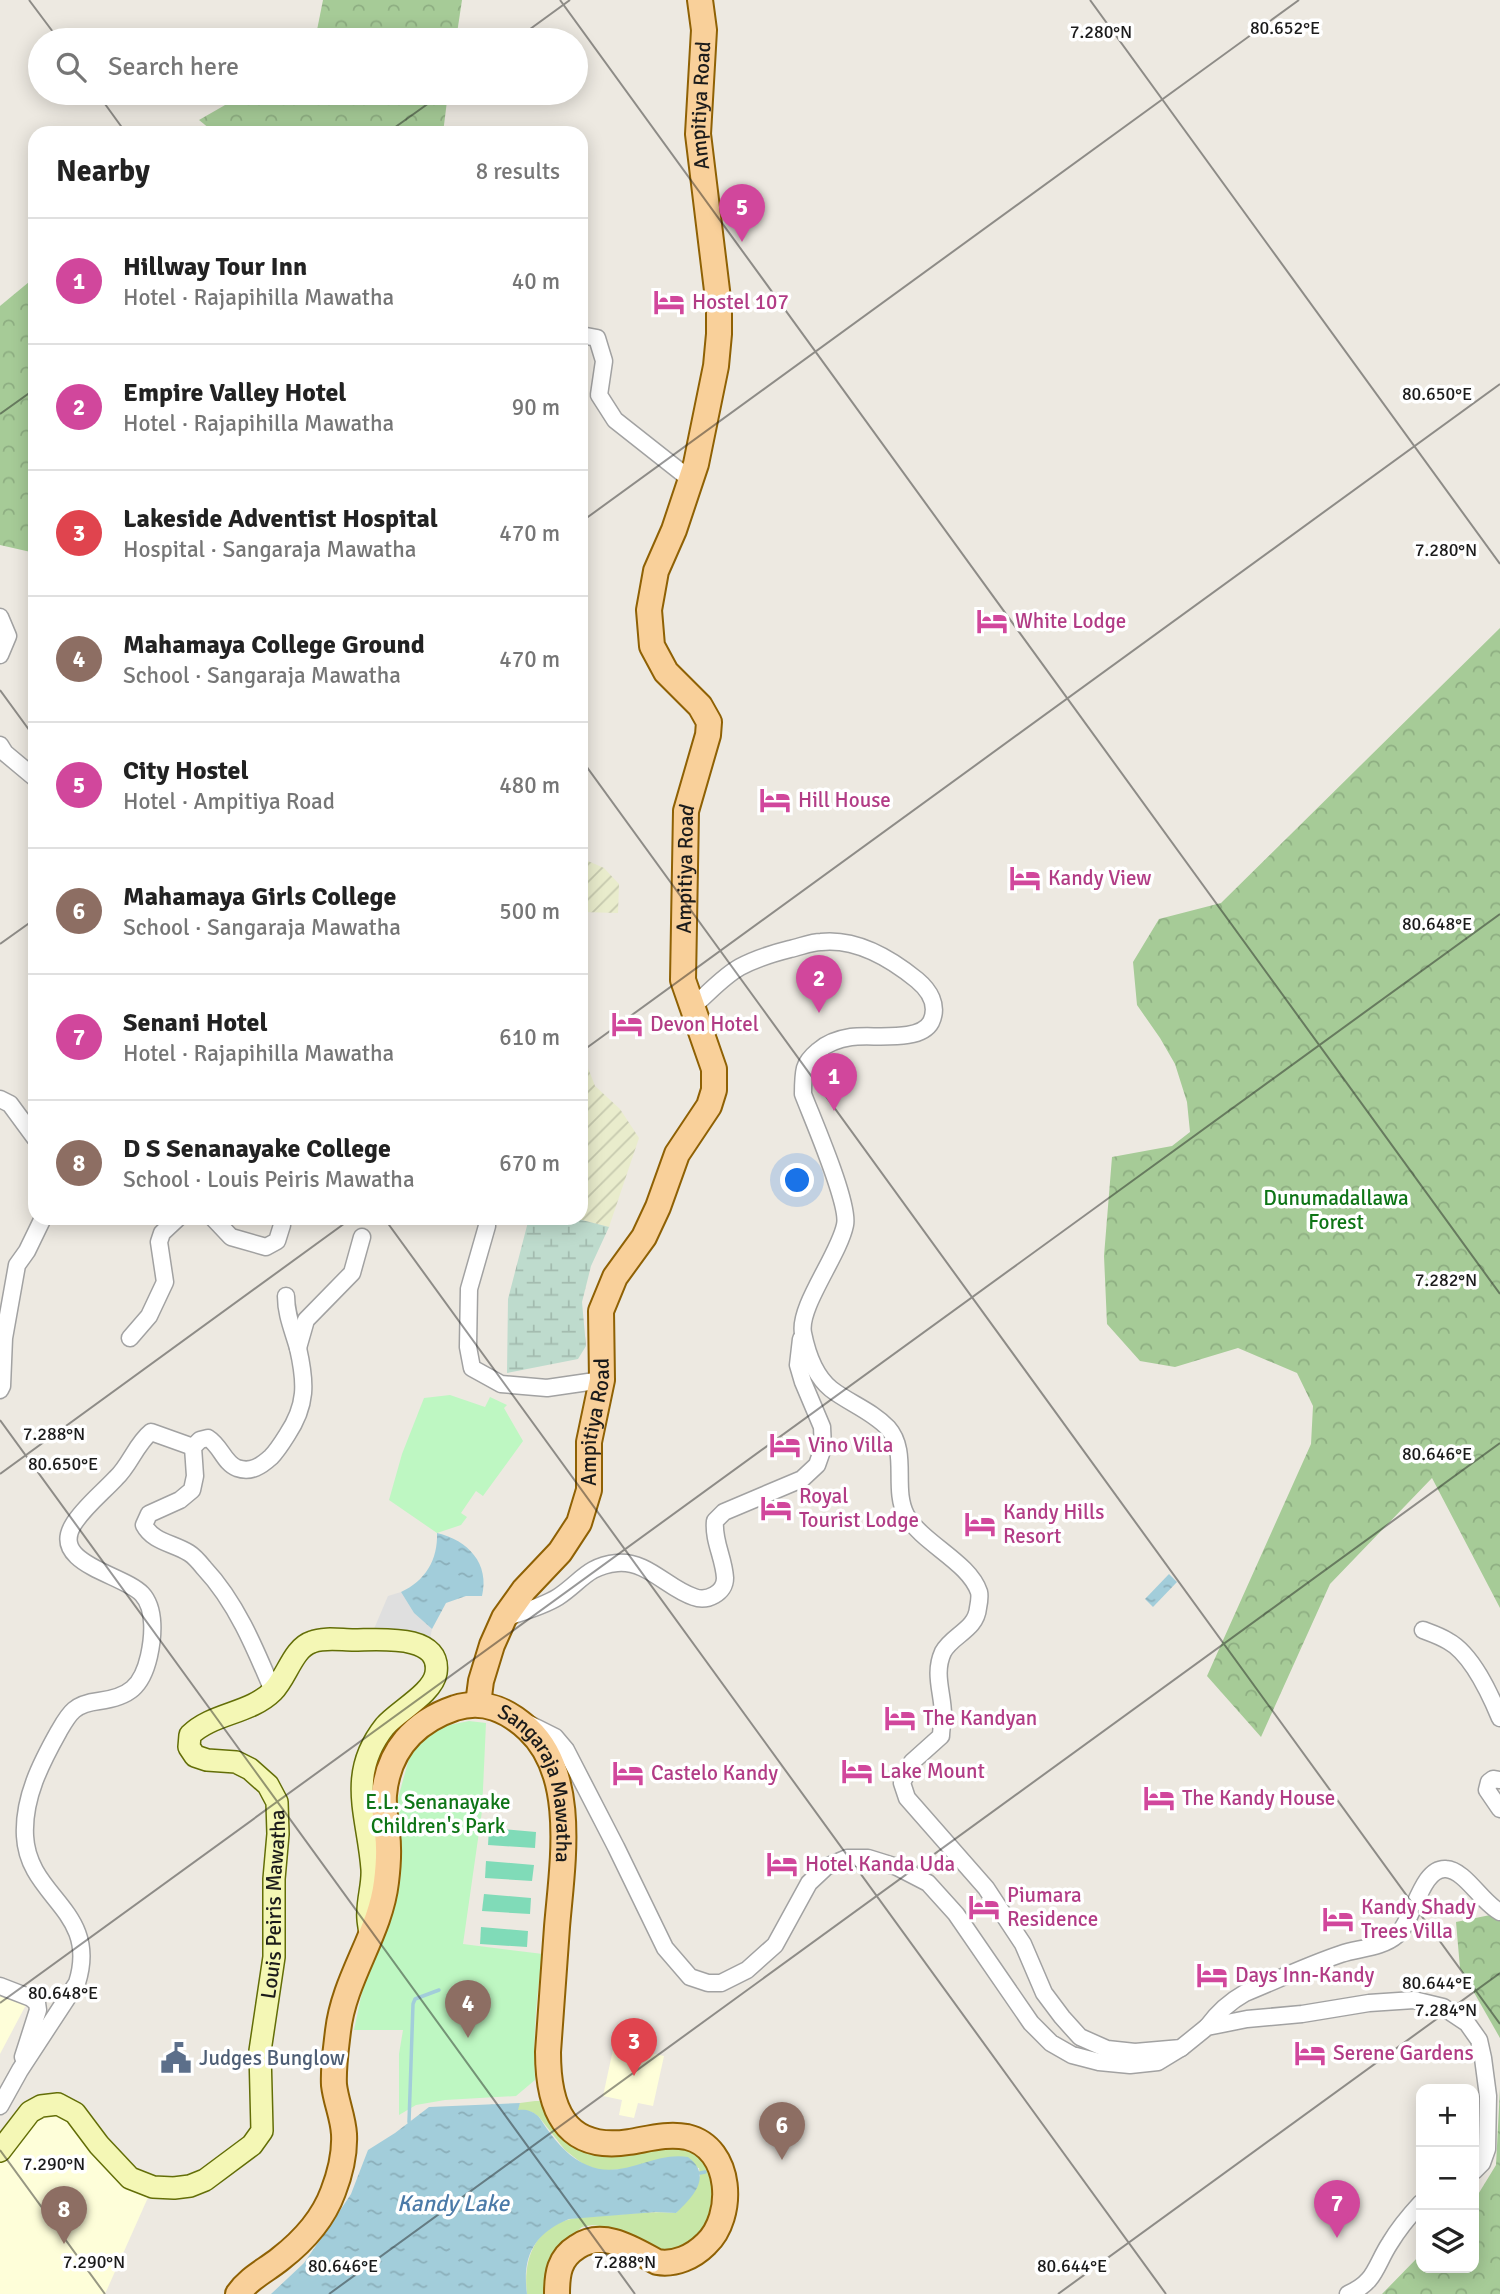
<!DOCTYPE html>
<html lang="en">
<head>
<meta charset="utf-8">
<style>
	body { margin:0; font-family:Signika,sans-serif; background:#f2f2f2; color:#222 }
	.controls { position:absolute; right:21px; bottom:21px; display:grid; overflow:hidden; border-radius:14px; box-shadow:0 4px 18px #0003 }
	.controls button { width:63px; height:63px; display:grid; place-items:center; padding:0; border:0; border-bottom:2px solid #e0e0e0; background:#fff; color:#222; font:35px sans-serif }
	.you { position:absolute; left:798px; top:1181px; width:24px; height:24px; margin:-18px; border:5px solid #fff; border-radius:50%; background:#1a73e8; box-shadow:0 0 0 10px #1a73e833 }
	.badge { display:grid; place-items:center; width:46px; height:46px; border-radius:50%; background:#0b8043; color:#fff; font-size:23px; font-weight:700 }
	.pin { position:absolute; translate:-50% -58px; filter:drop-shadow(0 2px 4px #0008) }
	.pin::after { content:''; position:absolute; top:37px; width:24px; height:21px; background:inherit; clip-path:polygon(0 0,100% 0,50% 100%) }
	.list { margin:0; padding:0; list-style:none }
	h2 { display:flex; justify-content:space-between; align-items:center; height:91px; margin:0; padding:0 28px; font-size:30px }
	h2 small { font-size:23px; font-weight:400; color:#767676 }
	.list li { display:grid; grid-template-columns:46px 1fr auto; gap:21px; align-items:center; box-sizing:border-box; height:126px; padding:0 28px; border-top:2px solid #e0e0e0 }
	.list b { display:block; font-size:26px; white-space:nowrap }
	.list p { margin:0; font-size:23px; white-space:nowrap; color:#767676 }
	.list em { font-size:23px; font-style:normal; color:#767676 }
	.icon { flex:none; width:38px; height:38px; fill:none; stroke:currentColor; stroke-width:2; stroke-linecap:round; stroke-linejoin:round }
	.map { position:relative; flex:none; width:1500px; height:2294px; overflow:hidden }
	.search { position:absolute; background:#fff; box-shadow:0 4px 18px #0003; left:28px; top:28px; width:560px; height:77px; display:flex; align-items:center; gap:18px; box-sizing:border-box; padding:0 24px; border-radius:38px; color:#767676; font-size:26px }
	.panel { position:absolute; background:#fff; box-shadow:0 4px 18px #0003; left:28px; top:126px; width:560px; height:1099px; border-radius:21px }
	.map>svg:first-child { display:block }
	.education { fill:#fefed9 }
	.farmland { fill:url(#farmland-furrows) }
	.grass { fill:#c7e7a7 }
	.forest { fill:url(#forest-crowns) }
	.wetland { fill:url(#wetland-marsh) }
	.park { fill:#bef7c2 }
	.pitch { fill:#80dbb8 }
	.parking { fill:#dfdfdf }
	.water { fill:url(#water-ripples) }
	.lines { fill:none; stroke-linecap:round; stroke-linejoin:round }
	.stream { stroke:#a2cdda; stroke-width:3.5 }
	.minor-casing { stroke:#a2a2a2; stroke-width:19 }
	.secondary-casing { stroke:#636e07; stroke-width:24 }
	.primary-casing { stroke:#8f6104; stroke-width:28 }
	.minor { stroke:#fff; stroke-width:16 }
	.secondary { stroke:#f4f7b5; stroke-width:21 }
	.primary { stroke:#f9d09a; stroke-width:24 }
	.ticks { fill:none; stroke:#1b1b1b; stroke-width:2; stroke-opacity:0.45 }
	.labels { text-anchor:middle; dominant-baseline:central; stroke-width:7; stroke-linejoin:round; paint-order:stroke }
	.street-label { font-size:21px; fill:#1b1b1b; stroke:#fff }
	.hotel-label { font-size:21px; fill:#b23c85; stroke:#fff; text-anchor:start }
	.park-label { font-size:21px; fill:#0e7516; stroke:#fff }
	.service-label { font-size:21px; fill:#4e5e75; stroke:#fff; text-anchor:start }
	.water-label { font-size:23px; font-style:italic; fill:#4b7aa8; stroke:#fff }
	.ticks-label { font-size:18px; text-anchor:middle; fill:#1b1b1b; stroke:#fff; stroke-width:7; stroke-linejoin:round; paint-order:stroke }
</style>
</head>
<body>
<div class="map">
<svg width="1500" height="2294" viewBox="0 0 1500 2294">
	<defs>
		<pattern id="farmland-furrows" width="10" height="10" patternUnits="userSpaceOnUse" patternTransform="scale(1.75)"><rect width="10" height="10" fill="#e9eccc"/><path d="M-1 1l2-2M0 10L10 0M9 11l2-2" fill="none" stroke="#c7caaf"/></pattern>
		<pattern id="forest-crowns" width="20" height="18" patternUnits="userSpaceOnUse" patternTransform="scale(1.75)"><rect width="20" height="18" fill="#a6cb97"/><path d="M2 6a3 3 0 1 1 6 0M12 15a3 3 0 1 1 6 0" fill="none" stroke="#8eae82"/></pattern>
		<pattern id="wetland-marsh" width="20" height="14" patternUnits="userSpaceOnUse" patternTransform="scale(1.75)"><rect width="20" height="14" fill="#bedbcd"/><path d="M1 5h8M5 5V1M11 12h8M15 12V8" fill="none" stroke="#a3bbaf"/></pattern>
		<pattern id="water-ripples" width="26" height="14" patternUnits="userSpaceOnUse" patternTransform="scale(1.75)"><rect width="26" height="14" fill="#a2cdda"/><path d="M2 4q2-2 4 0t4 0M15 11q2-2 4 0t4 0" fill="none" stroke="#8bafba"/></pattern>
	</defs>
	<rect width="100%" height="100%" fill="#ede9e1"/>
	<g class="education">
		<path d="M0 1988 27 2003 0 2054Z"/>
		<path d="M614 2045 664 2056 653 2106 638 2103 634 2118 619 2115 622 2100 603 2096Z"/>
		<path d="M60 2112 150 2193 105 2294H0V2161L40 2116Z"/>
	</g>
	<g class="farmland">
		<path d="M581 858 604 868 619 884 618 913 581 912Z"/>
		<path d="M581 1050 595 1086 620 1109 639 1138 609 1227 574 1218H581Z"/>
	</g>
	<path class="grass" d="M535 2101H548L558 2124 701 2150 717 2187 709 2229 690 2250 659 2252 607 2227 592 2225 582 2227 559 2247 548 2294H527C523 2262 533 2230 567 2220 580 2216 596 2217 610 2215 632 2214 653 2211 676 2213L700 2176 699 2168 648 2163 632 2168 600 2171 583 2164 565 2150 539 2117 532 2112 517 2111 520 2103Z"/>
	<g class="forest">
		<path d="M323 0H462L456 40H315Z"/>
		<path d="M246 93H448L443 133H215L199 120Z"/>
		<path d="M35 277V553L0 545V306Z"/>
		<path d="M1500 628V1608L1432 1478 1330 1584 1261 1737 1207 1676 1311 1444 1313 1406 1297 1373 1238 1348 1175 1367 1140 1361 1107 1324 1104 1256 1112 1157 1172 1146 1190 1132 1187 1102 1175 1064 1160 1038 1137 1005 1133 962 1159 919 1221 903Z"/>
		<path d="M1500 1913V2038L1460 1968 1456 1922Z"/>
		<path d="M1500 2088V2294H1382L1421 2254V2268H1474V2201L1496 2165Z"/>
	</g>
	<path class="wetland" d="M529 1218H574L609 1227 591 1266 582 1302 586 1346 578 1359 507 1373 508 1299Z"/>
	<g class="park">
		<path d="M450 1395 485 1407 490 1397 507 1405 504 1408 523 1441 483 1496 476 1491 461 1513 467 1517 461 1525 437 1533 389 1500 402 1454 424 1398Z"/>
		<path d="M469 1721 486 1723 482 1811 463 1944 543 1954C536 1996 533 2037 535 2080L516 2096 445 2100 416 2105 399 2115V2054L403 2030H354L365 1978 400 1882 402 1850 395 1809 410 1755 419 1740 440 1727Z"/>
	</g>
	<g class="pitch">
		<path d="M489 1828 536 1832 535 1848 488 1845Z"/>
		<path d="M486 1861 534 1865 532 1881 485 1878Z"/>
		<path d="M484 1894 531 1898 530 1914 482 1911Z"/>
		<path d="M481 1927 528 1931 527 1947 480 1944Z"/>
	</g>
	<path class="parking" d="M401 1592 414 1613 432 1629 429 1644 374 1629 388 1596Z"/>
	<g class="water">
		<path d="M437 1533C468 1540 490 1564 482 1596H466L446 1603 432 1629 414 1613 401 1592C425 1581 438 1560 437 1533Z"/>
		<path d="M1169 1574 1177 1582 1153 1607 1145 1599Z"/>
		<path d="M520 2103 518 2110C525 2109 531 2110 538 2116 541 2119 544 2125 547 2129 557 2143 571 2159 587 2165 622 2181 653 2151 688 2157 713 2176 693 2197 676 2213L656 2212 569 2219C533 2234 522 2257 527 2294H271L304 2263 335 2218 351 2194 368 2150 395 2133 429 2107Z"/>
	</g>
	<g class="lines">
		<g class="stream">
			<path d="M409 2122 413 2004 415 1999 439 1990"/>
			<path d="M700 2173 705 2172"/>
		</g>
		<defs>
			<g id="minor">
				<path d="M581 335 597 338 604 361 599 395 615 420 691 480"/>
				<path d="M0 617 8 636 0 655"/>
				<path d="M0 745 5 753 35 778"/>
				<path d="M691 1008C707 995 722 977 740 967 755 959 774 953 790 949 800 947 811 942 821 942 857 938 890 958 917 980 929 990 939 1005 931 1022 920 1043 872 1034 851 1037 838 1039 827 1043 818 1051 812 1056 807 1061 805 1068 803 1076 803 1085 803 1094 812 1118 850 1204 845 1225 839 1255 798 1307 803 1333 807 1353 815 1376 831 1389 849 1403 872 1411 888 1428 909 1452 892 1488 906 1515 923 1544 969 1562 979 1592 980 1596 979 1603 978 1608 976 1630 952 1635 943 1652 933 1674 943 1693 943 1715 943 1722 941 1729 941 1736L912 1762 902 1783 907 1798 986 1888 1023 1944 1044 1993 1062 2017 1080 2037 1107 2049 1135 2052 1181 2048 1207 2027 1247 2019 1302 2014 1369 2003 1414 2000 1443 2007 1467 2023 1479 2040 1483 2058 1488 2096 1487 2149 1482 2163 1474 2171"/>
				<path d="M0 1099 10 1104 35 1138"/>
				<path d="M213 1218 231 1237 266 1247 277 1241 282 1225V1218"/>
				<path d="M486 1218 487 1226 469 1289 468 1347 472 1368 501 1384 547 1388 602 1380"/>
				<path d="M130 1338 149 1316 165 1282 159 1242 162 1233 178 1218"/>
				<path d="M298 1348 306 1320 352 1273 362 1237"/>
				<path d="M0 1390 2 1386 4 1338 17 1265 27 1251 43 1218"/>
				<path d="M504 1618C522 1612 542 1607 558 1597 581 1582 587 1566 617 1563 647 1560 668 1589 694 1597 707 1602 725 1593 725 1578 724 1558 713 1541 715 1521L724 1512 802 1479 817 1465 823 1448 822 1427 803 1382 798 1365 801 1339"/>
				<path d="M1423 1630C1431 1633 1440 1636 1448 1641 1472 1654 1490 1694 1500 1718"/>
				<path d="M273 1691C255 1648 236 1602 204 1568 200 1563 194 1556 189 1553 173 1543 153 1542 144 1525L149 1514 180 1500 192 1490 195 1476 193 1447 200 1440 208 1438C221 1446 224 1463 237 1468 251 1473 261 1466 271 1457 277 1451 282 1443 287 1435 307 1405 306 1383 298 1348 293 1330 286 1315 286 1296"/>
				<path d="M527 1723 555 1737 566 1750 616 1847 665 1948 690 1977 708 1983H721L747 1970 775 1945 809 1883 826 1867 847 1858H868L897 1867 928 1883 956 1914 1031 2023 1051 2043 1072 2055 1099 2062 1130 2065 1158 2062 1181 2048"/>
				<path d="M1500 1780 1493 1779 1489 1782 1487 1790 1500 1809"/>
				<path d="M0 1986 31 1998 37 2003 38 2010 23 2057"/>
				<path d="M1207 2027C1218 2012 1229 2002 1245 1993 1277 1980 1308 1965 1341 1954 1359 1948 1382 1948 1397 1935 1414 1920 1421 1867 1446 1869 1465 1870 1482 1903 1500 1912"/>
				<path d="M0 2106 20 2070 77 1983C100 1910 28 1898 25 1836 23 1798 41 1763 59 1731 63 1724 68 1715 74 1710 81 1704 91 1702 99 1701 129 1697 142 1687 149 1656 153 1638 156 1609 142 1594 123 1574 50 1564 73 1525 83 1508 102 1493 116 1478 130 1465 136 1444 151 1432L193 1447"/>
				<path d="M1348 2294C1376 2282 1375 2266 1390 2243 1399 2228 1409 2216 1421 2203"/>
			</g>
			<g id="secondary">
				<path id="s1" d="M0 2151 30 2112 41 2106 58 2104 75 2113 99 2145 130 2178 153 2187 174 2188 190 2186 205 2180 252 2145 262 2131 260 2051 274 1957V1879L278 1834 277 1802 268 1785 250 1769 236 1762 207 1760 195 1756 189 1747 190 1735C212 1713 250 1714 273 1691 287 1677 293 1648 312 1642 324 1637 341 1640 354 1640 378 1640 442 1633 436 1673 433 1693 398 1711 385 1726 346 1775 368 1815 372 1869 373 1884 368 1897 368 1912 367 1918 369 1926 370 1933"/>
			</g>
			<g id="primary">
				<path id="s2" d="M478 1704 481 1681 492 1645 504 1618 524 1590 560 1552 579 1523 589 1490V1442L602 1380 601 1311 615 1277 644 1237 658 1207 677 1154 709 1106 714 1090V1069L683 980 686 811 708 735 709 722 700 706 666 672 652 646 649 610 656 571 674 530 696 464 716 366 719 334V307L698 134 704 30 700 0"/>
				<path id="s3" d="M238 2294C249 2278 265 2271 280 2259 302 2242 323 2219 333 2192 340 2174 345 2153 344 2134 343 2117 336 2102 334 2085 333 2068 336 2048 338 2031 344 1978 380 1934 386 1882 388 1866 389 1848 387 1833 386 1820 383 1807 384 1795 388 1751 414 1722 455 1708 484 1699 507 1710 528 1729 578 1775 562 1866 557 1927 554 1968 551 2010 548 2052 548 2106 563 2152 629 2142 648 2139 667 2133 687 2137 733 2148 735 2217 706 2244 693 2257 675 2265 657 2262 633 2249 603 2229 577 2247 559 2258 557 2274 557 2294"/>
			</g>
		</defs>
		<use href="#minor" class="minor-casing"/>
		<use href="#secondary" class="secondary-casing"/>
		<use href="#primary" class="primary-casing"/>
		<use href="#minor" class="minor"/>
		<use href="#secondary" class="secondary"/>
		<use href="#primary" class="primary"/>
	</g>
	<path class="ticks" d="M29 0 59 40M560 0 1500 1294M1090 0 1500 564M515 40 570 0M97 93 126 133M387 133 443 93M0 414 35 389M581 522 1299 0M0 690 35 738M581 759 1500 2024M0 944 35 919M581 1052 1500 384M384 1218 1166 2294M0 1420 635 2294M0 1474 352 1218M0 2003 1500 914M0 2150 105 2294M329 2294 1500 1443M1058 2294 1500 1973"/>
	<defs>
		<symbol id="hotel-bare" viewBox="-9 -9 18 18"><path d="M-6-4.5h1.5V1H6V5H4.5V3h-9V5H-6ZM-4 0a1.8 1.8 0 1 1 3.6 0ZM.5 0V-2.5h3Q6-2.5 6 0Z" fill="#d1479c" stroke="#fff" stroke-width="2.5" paint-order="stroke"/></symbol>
		<symbol id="civic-bare" viewBox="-9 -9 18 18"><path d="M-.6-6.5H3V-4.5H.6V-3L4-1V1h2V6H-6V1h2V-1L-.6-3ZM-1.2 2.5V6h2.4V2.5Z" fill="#5c6f8a" stroke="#fff" stroke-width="2.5" paint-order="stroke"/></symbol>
	</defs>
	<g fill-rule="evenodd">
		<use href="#hotel-bare" x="647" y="280" width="44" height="44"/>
		<use href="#hotel-bare" x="970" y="599" width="44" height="44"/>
		<use href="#hotel-bare" x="753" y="778" width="44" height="44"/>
		<use href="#hotel-bare" x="1003" y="856" width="44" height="44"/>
		<use href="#hotel-bare" x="605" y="1002" width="44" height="44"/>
		<use href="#hotel-bare" x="763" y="1423" width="44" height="44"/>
		<use href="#hotel-bare" x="754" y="1486" width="44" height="44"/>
		<use href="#hotel-bare" x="958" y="1502" width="44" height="44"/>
		<use href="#hotel-bare" x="878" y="1696" width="44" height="44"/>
		<use href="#hotel-bare" x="835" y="1749" width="44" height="44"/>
		<use href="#hotel-bare" x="606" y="1751" width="44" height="44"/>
		<use href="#hotel-bare" x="1137" y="1776" width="44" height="44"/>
		<use href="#hotel-bare" x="760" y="1842" width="44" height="44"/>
		<use href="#hotel-bare" x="962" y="1885" width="44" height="44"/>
		<use href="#hotel-bare" x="1316" y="1897" width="44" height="44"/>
		<use href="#hotel-bare" x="1190" y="1953" width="44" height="44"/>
		<use href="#hotel-bare" x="1288" y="2031" width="44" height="44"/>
		<use href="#civic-bare" x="154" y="2036" width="44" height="44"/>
	</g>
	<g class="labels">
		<g class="street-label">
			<text stroke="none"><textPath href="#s2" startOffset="1701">Ampitiya Road</textPath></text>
			<text stroke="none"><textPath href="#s2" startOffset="903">Ampitiya Road</textPath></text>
			<text stroke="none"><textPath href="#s2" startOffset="315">Ampitiya Road</textPath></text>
			<text stroke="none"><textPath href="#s3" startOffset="803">Sangaraja Mawatha</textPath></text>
			<text stroke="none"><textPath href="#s1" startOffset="565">Louis Peiris Mawatha</textPath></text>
		</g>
		<g class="hotel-label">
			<text x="692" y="302">Hostel 107</text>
			<text x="1015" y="621">White Lodge</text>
			<text x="798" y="800">Hill House</text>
			<text x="1048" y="878">Kandy View</text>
			<text x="650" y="1024">Devon Hotel</text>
			<text x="808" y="1445">Vino Villa</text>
			<text x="799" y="1496">Royal<tspan x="799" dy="24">Tourist Lodge</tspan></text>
			<text x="1003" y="1512">Kandy Hills<tspan x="1003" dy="24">Resort</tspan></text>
			<text x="923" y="1718">The Kandyan</text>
			<text x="880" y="1771">Lake Mount</text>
			<text x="651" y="1773">Castelo Kandy</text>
			<text x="1182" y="1798">The Kandy House</text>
			<text x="805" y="1864">Hotel Kanda Uda</text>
			<text x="1007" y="1895">Piumara<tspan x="1007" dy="24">Residence</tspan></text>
			<text x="1361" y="1907">Kandy Shady<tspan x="1361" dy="24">Trees Villa</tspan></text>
			<text x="1235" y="1975">Days Inn-Kandy</text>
			<text x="1333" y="2053">Serene Gardens</text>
		</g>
		<g class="park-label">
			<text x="1336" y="1198">Dunumadallawa<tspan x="1336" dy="24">Forest</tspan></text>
			<text x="438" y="1802">E.L. Senanayake<tspan x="438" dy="24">Children's Park</tspan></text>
		</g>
		<g class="service-label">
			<text x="199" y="2058">Judges Bunglow</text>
		</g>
		<g class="water-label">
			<text x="453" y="2203">Kandy Lake</text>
		</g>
	</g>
	<g class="ticks-label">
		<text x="1285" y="34">80.652°E</text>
		<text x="1101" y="38">7.280°N</text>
		<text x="1437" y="400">80.650°E</text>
		<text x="1446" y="556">7.280°N</text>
		<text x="1437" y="930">80.648°E</text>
		<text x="1446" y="1286">7.282°N</text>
		<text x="54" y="1440">7.288°N</text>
		<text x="1437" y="1460">80.646°E</text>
		<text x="63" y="1470">80.650°E</text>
		<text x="1437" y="1989">80.644°E</text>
		<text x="63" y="1999">80.648°E</text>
		<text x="1446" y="2016">7.284°N</text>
		<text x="54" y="2170">7.290°N</text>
		<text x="94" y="2268">7.290°N</text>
		<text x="625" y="2268">7.288°N</text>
		<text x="343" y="2272">80.646°E</text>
		<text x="1072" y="2272">80.644°E</text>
	</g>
</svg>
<div class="controls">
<button>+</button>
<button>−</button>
<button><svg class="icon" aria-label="layers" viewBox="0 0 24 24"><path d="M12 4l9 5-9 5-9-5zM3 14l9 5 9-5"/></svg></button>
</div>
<div class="you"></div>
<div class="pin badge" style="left:834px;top:1111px;background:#d1479c">1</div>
<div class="pin badge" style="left:819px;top:1013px;background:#d1479c">2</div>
<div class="pin badge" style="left:634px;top:2076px;background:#e0444e">3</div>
<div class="pin badge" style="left:468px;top:2038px;background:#8d6e63">4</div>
<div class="pin badge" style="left:742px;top:242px;background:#d1479c">5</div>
<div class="pin badge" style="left:782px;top:2160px;background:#8d6e63">6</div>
<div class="pin badge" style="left:1337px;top:2238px;background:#d1479c">7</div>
<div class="pin badge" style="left:64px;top:2244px;background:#8d6e63">8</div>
<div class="search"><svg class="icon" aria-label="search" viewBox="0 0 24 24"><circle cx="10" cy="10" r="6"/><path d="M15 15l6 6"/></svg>Search here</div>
<section class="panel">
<h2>Nearby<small>8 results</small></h2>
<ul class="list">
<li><span class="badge" style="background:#d1479c">1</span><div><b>Hillway Tour Inn</b><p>Hotel · Rajapihilla Mawatha</p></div><em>40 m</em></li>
<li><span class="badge" style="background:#d1479c">2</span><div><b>Empire Valley Hotel</b><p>Hotel · Rajapihilla Mawatha</p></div><em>90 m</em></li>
<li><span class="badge" style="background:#e0444e">3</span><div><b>Lakeside Adventist Hospital</b><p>Hospital · Sangaraja Mawatha</p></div><em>470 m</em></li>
<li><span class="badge" style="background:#8d6e63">4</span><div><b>Mahamaya College Ground</b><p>School · Sangaraja Mawatha</p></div><em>470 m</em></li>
<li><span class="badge" style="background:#d1479c">5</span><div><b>City Hostel</b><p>Hotel · Ampitiya Road</p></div><em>480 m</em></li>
<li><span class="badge" style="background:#8d6e63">6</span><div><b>Mahamaya Girls College</b><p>School · Sangaraja Mawatha</p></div><em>500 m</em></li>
<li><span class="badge" style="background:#d1479c">7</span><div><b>Senani Hotel</b><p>Hotel · Rajapihilla Mawatha</p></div><em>610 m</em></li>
<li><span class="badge" style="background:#8d6e63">8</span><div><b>D S Senanayake College</b><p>School · Louis Peiris Mawatha</p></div><em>670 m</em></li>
</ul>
</section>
</div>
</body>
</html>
